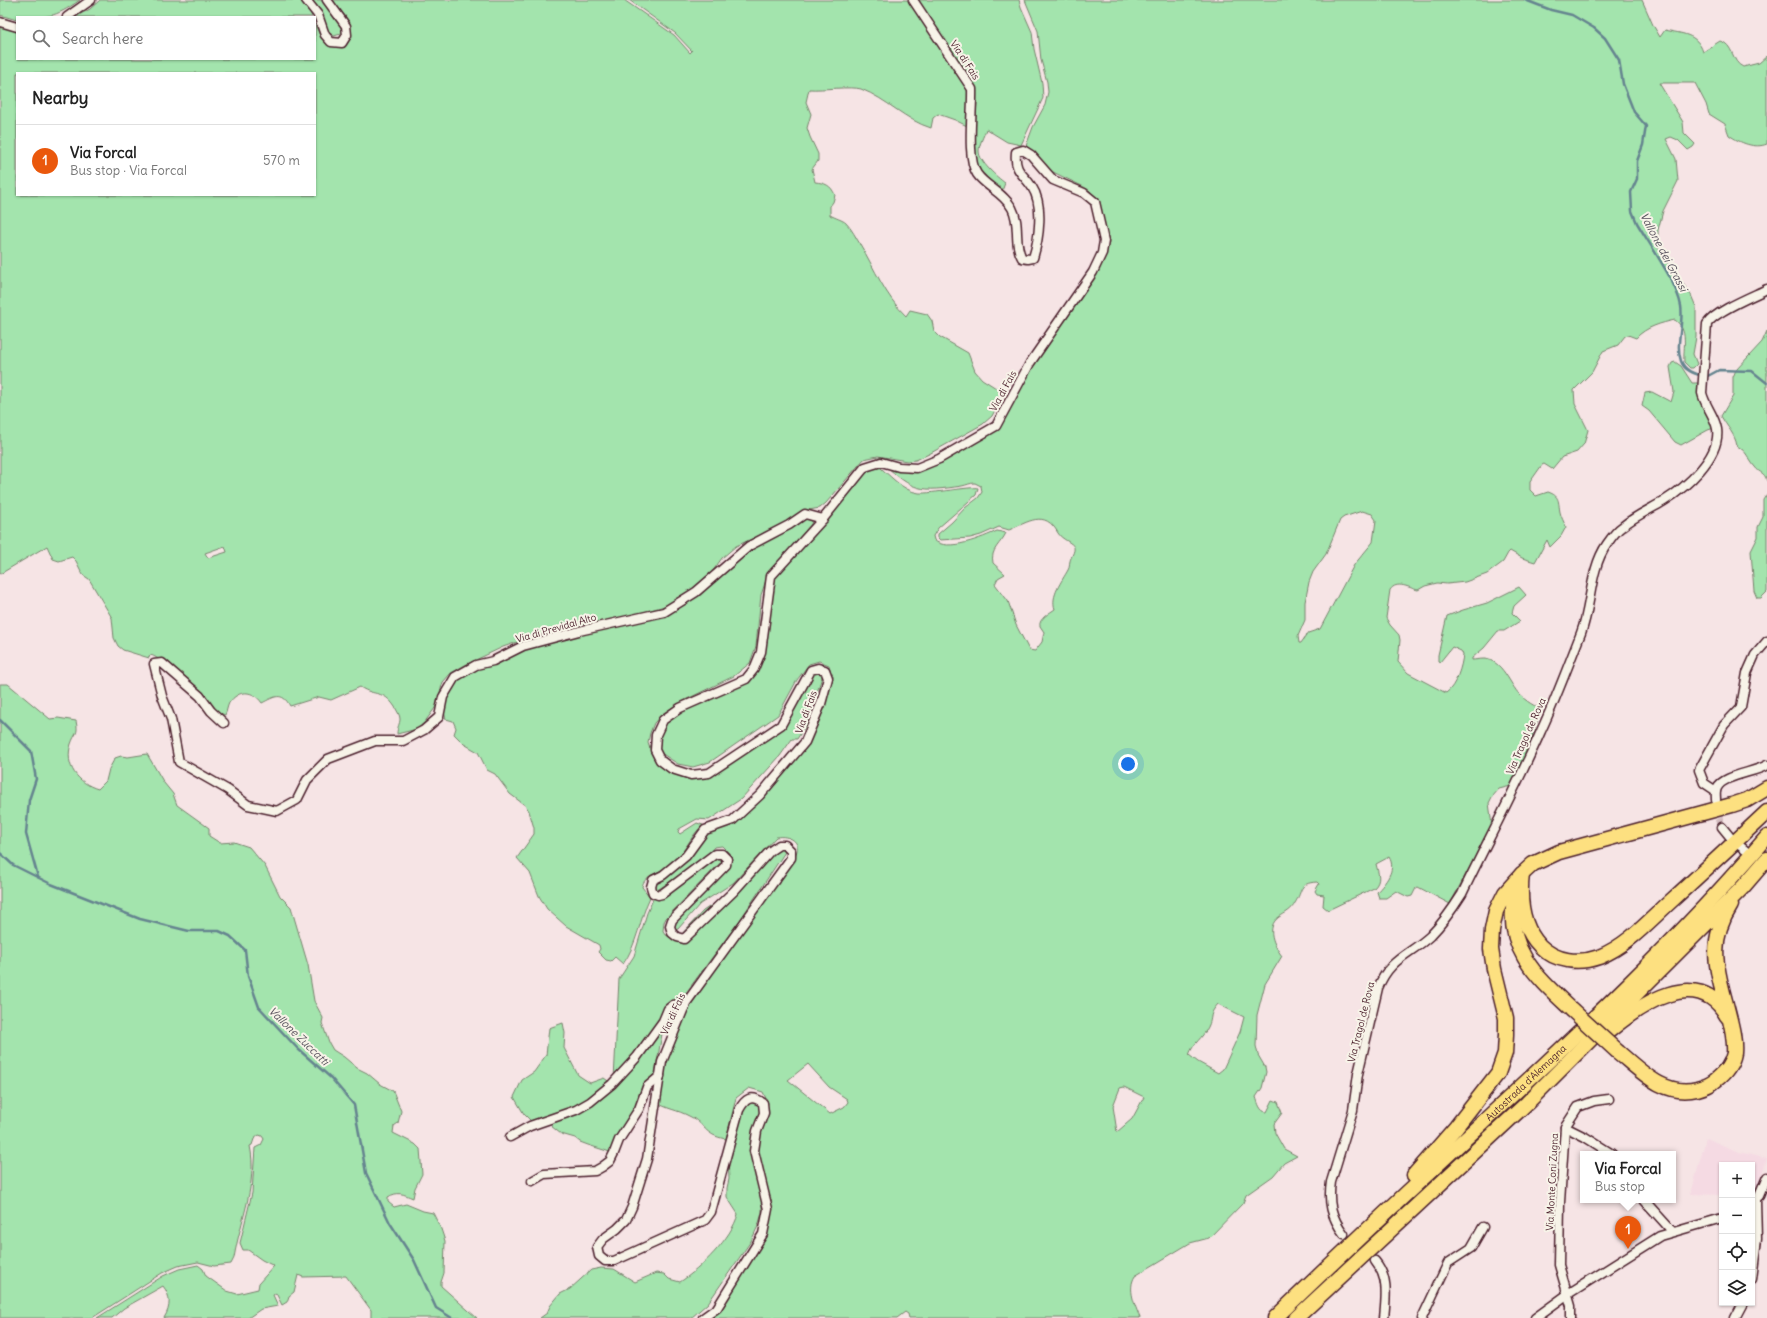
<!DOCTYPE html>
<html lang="en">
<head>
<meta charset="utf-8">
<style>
	body { margin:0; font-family:Delius,sans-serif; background:#f6f6f6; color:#222 }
	.controls { position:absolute; right:12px; bottom:12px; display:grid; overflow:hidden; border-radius:0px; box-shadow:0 1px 3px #0004 }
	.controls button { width:36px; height:36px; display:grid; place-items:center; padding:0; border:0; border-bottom:1px solid #e0e0e0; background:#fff; color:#222; font:20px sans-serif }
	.you { position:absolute; left:1128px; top:764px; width:14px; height:14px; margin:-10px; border:3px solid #fff; border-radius:50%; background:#1a73e8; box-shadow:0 0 0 6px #1a73e833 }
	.badge { display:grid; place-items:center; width:26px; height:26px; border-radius:50%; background:#ea580c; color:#fff; font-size:13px; font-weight:700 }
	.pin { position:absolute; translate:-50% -33px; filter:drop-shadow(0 1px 2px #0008) }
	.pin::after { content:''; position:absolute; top:21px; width:14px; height:12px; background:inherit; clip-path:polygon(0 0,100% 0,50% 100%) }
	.popup { position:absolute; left:1580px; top:1151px; width:96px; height:52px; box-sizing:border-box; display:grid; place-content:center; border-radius:0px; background:#fff; filter:drop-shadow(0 1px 3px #0005); font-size:13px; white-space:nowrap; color:#767676 }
	.popup b { font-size:15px; color:#222 }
	.popup::after { content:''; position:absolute; left:50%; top:100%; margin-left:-8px; border:8px solid transparent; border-top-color:#fff }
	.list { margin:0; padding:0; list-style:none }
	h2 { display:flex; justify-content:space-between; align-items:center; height:52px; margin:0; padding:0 16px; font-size:17px }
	h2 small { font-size:13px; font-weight:400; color:#767676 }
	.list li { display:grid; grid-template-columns:26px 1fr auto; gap:12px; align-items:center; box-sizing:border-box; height:72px; padding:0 16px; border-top:1px solid #e0e0e0 }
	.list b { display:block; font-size:15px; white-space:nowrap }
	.list p { margin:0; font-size:13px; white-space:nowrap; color:#767676 }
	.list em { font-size:13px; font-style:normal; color:#767676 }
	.icon { flex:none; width:22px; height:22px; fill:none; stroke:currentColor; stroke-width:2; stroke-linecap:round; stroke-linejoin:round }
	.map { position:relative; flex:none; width:1767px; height:1318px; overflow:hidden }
	.search { position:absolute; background:#fff; box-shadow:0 1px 3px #0004; left:16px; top:16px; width:300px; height:44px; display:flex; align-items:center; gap:10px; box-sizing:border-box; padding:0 14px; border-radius:0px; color:#767676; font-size:15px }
	.panel { position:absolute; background:#fff; box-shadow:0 1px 3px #0004; left:16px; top:72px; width:300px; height:124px; border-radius:0px }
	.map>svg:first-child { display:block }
	.built { fill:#f5dae3 }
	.green { fill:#a3e4ad; stroke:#76826c; fill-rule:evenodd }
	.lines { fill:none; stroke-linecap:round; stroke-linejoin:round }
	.stream { stroke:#65848f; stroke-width:2.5 }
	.street-tunnel { stroke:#d4bdc0; stroke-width:8; stroke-dasharray:8 4; stroke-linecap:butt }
	.street-casing { stroke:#4a1f2b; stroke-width:11 }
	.highway-casing { stroke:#4a1f2b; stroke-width:17 }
	.street { stroke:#f7f3e8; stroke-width:8 }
	.highway { stroke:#fde080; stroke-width:14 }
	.highway-bridge-casing { stroke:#4a1f2b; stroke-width:17; stroke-linecap:butt }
	.highway-bridge { stroke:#fde080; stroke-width:14 }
	.labels { text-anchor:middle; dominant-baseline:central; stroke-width:4; stroke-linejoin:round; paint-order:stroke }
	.street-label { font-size:10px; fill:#4a1f2b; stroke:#f7f3e8 }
	.water-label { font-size:11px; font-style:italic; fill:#58515d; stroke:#f7f3e8 }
</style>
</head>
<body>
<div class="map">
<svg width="1767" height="1318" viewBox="0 0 1767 1318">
	<rect width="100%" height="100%" fill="#f6e4e5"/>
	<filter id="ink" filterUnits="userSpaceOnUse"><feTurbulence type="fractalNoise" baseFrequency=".025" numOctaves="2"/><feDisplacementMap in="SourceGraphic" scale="8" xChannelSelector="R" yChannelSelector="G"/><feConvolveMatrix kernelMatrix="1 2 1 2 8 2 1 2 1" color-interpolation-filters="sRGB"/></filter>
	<g filter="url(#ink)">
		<path class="built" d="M1706 1138 1739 1152 1767 1159 1754 1197 1752 1196V1165H1722V1195L1691 1194Z"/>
		<g class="green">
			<path d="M0 0H80C53 19 48 17 17 17V20L0 15Z"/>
			<path d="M100 0H300L310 12 312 17H75L90 9Z"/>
			<path d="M308 0H321C327 8 345 23 341 34L334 36 328 32Z"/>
			<path d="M332 0H624L674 35 690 53 692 51 675 33 629 0H909L966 85 968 92 969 127 955 120 938 114 933 118 931 128C905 120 887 99 861 89 851 86 822 90 809 89L806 102 811 114 807 128 810 137 818 154V161L812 169 815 182C825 183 831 185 835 195L833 202 830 206V215C835 218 843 220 846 223 852 229 856 238 860 244 875 269 885 296 906 316L910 310 927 314 932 321 934 331 940 337 968 353 975 371 982 379 1004 393 992 416 983 424 929 454 916 460 907 461 878 456 864 459 826 503 820 508 809 510 785 524 736 546 722 558 705 582 668 605 630 616 562 629 532 637 503 647 465 665 451 673 443 682 435 708 424 723 417 729 397 734C397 727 400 724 400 719 400 715 397 711 395 707 383 689 375 697 360 687L331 700 319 697 290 706C282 691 274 697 262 703 253 690 239 689 229 703 227 707 227 711 225 715L215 711C203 700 164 657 150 655L149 658 123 650 118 646 114 638 112 618 89 579 83 575 76 561 72 557 59 561 53 559 47 546 0 574V24L17 30V59H315V24L321 38 326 42 348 40C358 25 341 12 332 0ZM17 73H315V195H17ZM225 546 227 552 208 558 205 553Z"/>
			<path d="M916 0H1019L1021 7 1032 32 1034 49 1042 83 1043 98 1021 145 1007 142 986 129C984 136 979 144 979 151 979 162 997 177 1005 183L1002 191 981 172 975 159 974 138 977 102 971 82 949 45Z"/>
			<path d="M1025 0H1642L1653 25 1660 37 1665 30C1682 34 1697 33 1703 52L1720 41C1734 44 1731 62 1743 67L1759 63 1767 56V144C1755 149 1740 143 1729 135L1725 124 1709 114 1706 104 1695 83H1659L1683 122 1684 133 1695 144 1693 147 1688 150 1678 140 1671 137 1666 139 1676 159 1678 181 1663 211 1658 230V247L1664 258 1691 295 1696 307V337L1693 354 1697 364 1693 368H1690L1684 362C1683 347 1689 330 1675 320 1661 323 1646 327 1636 338L1628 335 1625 336 1618 345 1603 351 1592 372 1574 390 1575 404 1588 430 1584 444 1577 452 1562 457 1552 469 1544 464 1542 465 1530 482V490L1536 496 1548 492C1560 496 1558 501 1560 512 1561 517 1564 522 1566 527L1561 536 1550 547 1547 540 1535 562 1522 558 1510 551 1508 553 1503 562 1487 574 1465 582 1447 584 1437 583 1425 586 1418 590C1409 588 1397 580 1390 590L1386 618 1390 625 1399 635 1400 640 1398 662 1408 673 1446 693C1456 686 1462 666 1463 654L1461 651 1452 647 1440 662 1438 661V655L1447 616 1463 610 1487 603 1519 587 1526 595 1514 606 1512 613 1520 621 1504 631H1498L1484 648 1472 658V660C1475 660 1480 659 1484 659 1503 660 1509 684 1520 695 1526 701 1534 706 1541 709L1529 746 1511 786 1499 789 1492 797 1489 803 1492 825 1450 904 1418 887 1416 888 1412 896 1408 897 1396 891 1386 898H1379L1377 892C1385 883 1397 870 1389 857L1376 864C1378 873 1382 880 1374 888L1328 910 1323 906 1324 895 1317 894 1315 891 1319 884 1317 882C1298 883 1303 891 1295 903 1292 910 1285 913 1279 917 1265 927 1274 946 1282 956L1265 984 1257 1015 1256 1046 1258 1055 1265 1067 1266 1072 1262 1088 1256 1097C1258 1103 1260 1112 1267 1112L1273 1100 1278 1102 1282 1113 1274 1124 1275 1133 1284 1149 1297 1156 1284 1163 1273 1176 1246 1195 1243 1203 1209 1238 1190 1243 1135 1276C1127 1289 1135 1305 1140 1318H909L908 1314 905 1312 897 1318H702L710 1312 755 1248 769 1202 757 1142 768 1103 763 1092 749 1088 736 1098 726 1139C703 1135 706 1124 689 1116 678 1110 666 1109 656 1102L670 1030 674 1029 795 856C803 841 789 835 776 837L733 883 700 904 678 929 675 930 671 926 729 861V853L722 846 714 847 704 859 659 889 656 890 653 885 705 833 736 817 800 747 828 685 831 673 829 665 819 661 809 664 797 680 778 715 710 762 693 767 678 764 661 753 656 745 664 721 734 683 755 669 768 597 775 577 855 478 876 464C889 474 902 491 919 493 931 494 972 486 978 488L976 495 938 528 933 536 934 540C947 553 984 537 997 531L1006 533C1001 544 990 549 993 563L1005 574 998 578 995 584 1008 601 1016 625 1029 650 1035 651 1042 642 1044 632C1043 630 1041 628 1040 626 1038 619 1051 612 1055 609 1050 596 1062 581 1068 570 1070 567 1069 564 1070 561 1071 556 1075 552 1074 547 1072 542 1062 540 1058 533 1045 509 1028 522 1009 530L999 527 981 535 970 538 940 540 938 538V534L952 522 965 508 978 498 982 492 981 486 975 483C970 483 967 485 962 486 921 492 913 492 883 463L896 466 922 464 994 424 1093 269 1105 232 1103 218 1097 200 1090 191 1084 187 1053 172 1026 146 1033 127 1045 105 1048 92 1047 82 1041 60 1038 31ZM1362 511 1372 514 1376 520 1373 542 1354 565 1320 629 1308 633 1301 643H1299L1298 636 1305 620V602L1309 582 1313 572 1326 554 1340 520 1344 517ZM1218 1004 1244 1017 1240 1032 1223 1069 1218 1073 1198 1062 1189 1055C1193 1043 1203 1038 1208 1027 1213 1017 1208 1015 1218 1004ZM808 1064 829 1087 847 1099 848 1102 844 1107 830 1114 788 1080ZM1124 1087 1144 1097 1132 1119 1117 1132 1113 1106 1120 1088Z"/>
			<path d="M1767 331V481C1764 471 1760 474 1755 467 1748 459 1747 451 1737 446 1735 434 1727 427 1721 416L1733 396V377L1736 370 1762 342Z"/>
			<path d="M1675 362 1681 366 1692 383H1698C1697 399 1707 414 1714 428L1708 430 1681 445 1675 442 1649 411 1642 406 1645 393 1652 392 1671 402 1674 392 1670 367 1672 363Z"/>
			<path d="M1767 494V592L1761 598H1757L1754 591 1751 551 1758 537V527L1763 517V500Z"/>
			<path d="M805 514 813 518 811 524 783 557 766 580 761 595 756 646 750 663 734 676 679 703 662 714 654 723 650 733 648 742 652 754 678 772 709 770 780 722 814 670 822 673V677L807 723 797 739H792L780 756 741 799 709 820 697 819 679 829 678 832 680 834 697 823 703 825C690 836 685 853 672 864 663 872 644 874 642 887L650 897C640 918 637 945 623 964L615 957 611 961 606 960 598 952 600 949 599 945 566 926 547 909 539 896 530 873 517 858 534 834V828L529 811 526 806 510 794 495 774 487 770 478 752 464 744 454 734 456 728 453 721 446 719 442 705 448 684 489 660 671 609 737 551Z"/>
			<path d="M0 684H8L50 719 58 718 76 721C79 735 75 732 71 744 64 766 78 783 98 789L106 781 109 769 115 758 121 756 128 757 147 754 164 783 173 794 177 805 209 828V836L220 843 234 842 249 847 265 866 280 896 291 907 308 965 314 1001 323 1018 322 1023 329 1043 333 1050 344 1057 357 1068 367 1073 380 1084 393 1091 401 1111 398 1123 394 1126 393 1133 415 1144 420 1149 422 1174 415 1188 413 1198C403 1194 398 1191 388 1197V1202L394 1207 406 1204 423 1211 433 1213 441 1229 445 1241 444 1273 441 1282V1286L477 1318H371V1310L346 1276 303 1277 298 1275 294 1292 289 1296 287 1302 282 1305 276 1293 273 1295 278 1306 261 1309 248 1318H164C171 1307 171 1296 163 1286L124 1308 112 1318H97L163 1276 179 1269 198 1265 203 1269 206 1276 227 1291 237 1294 258 1289 259 1283 274 1266 262 1260 248 1250H243L240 1243 252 1193 255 1148 261 1145 264 1139 262 1136 259 1135 254 1139 252 1145 250 1146C258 1183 240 1221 234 1258L231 1264 214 1266 198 1262 178 1266 162 1273 92 1318H0Z"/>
			<path d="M778 847 785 849V852L740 920 679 1002 614 1080 619 979 634 956 647 913 654 897 714 857H722L721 862 666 918 664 922 663 931 666 935 673 939 679 937 703 911 718 901Z"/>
			<path d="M675 1008 662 1034 655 1073 647 1081 637 1103 610 1152 588 1145 580 1142 575 1138 561 1134 551 1126 553 1120 605 1094 669 1012Z"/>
			<path d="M563 1023 565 1033 564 1048 578 1075 590 1083 604 1078 611 1083 583 1104 531 1121 524 1114 514 1097 522 1080 534 1072 546 1055 549 1028Z"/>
			<path d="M759 1099 760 1112 752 1132 751 1142 762 1202V1213L758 1226 751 1241 708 1303 691 1318H540L547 1313 550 1306 560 1294 570 1289 591 1270 601 1268 614 1269 635 1282 656 1273 664 1274 669 1279 680 1282C700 1269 732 1238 738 1214L727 1197V1188L729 1179 728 1157 741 1104Z"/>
		</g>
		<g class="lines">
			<g class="stream">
				<path d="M1525 0 1551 10 1572 15 1594 28 1605 38 1619 60 1623 84 1634 112 1646 126 1643 145 1637 161V179L1631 192 1632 211 1637 223C1650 245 1677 283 1681 306 1684 324 1675 344 1681 361 1685 372 1696 374 1706 377L1719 370 1752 371 1767 383"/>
				<path d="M0 720 31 751 36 779 29 800 26 834 38 877"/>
				<path d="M0 853 13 865 51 884 140 919 189 931H219L230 936 245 950 248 976 259 1007 298 1049 331 1078 354 1105 366 1173 390 1223 414 1260 436 1308 452 1318"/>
			</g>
			<path class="street-tunnel" d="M1716 807 1717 815 1722 827"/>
			<defs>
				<g id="street">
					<path d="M306 0 318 15 325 35 331 42 342 43 347 35 346 26 327 0"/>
					<path d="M67 17 91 0"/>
					<path d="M0 22 17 27"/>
					<path d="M224 723 211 711 200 696 162 663 154 664 162 696 171 719 179 762 228 790 248 805 277 811 297 800 307 780 328 759 375 741H403L424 730 439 717 443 697 455 677 476 665 493 661 523 646 579 631 664 612 696 592 749 546 789 525 805 514 823 519"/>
					<path d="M1716 791 1704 783 1699 770 1724 725 1741 707 1747 673 1755 655 1767 641"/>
					<path d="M1716 800C1716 796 1715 791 1717 788 1723 775 1754 773 1767 765"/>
					<path d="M1722 827 1731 838"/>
					<path d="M1739 845 1745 850"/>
					<path d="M1565 1127 1585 1137 1612 1154"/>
					<path d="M510 1137 530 1126 576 1110 590 1102 612 1084 637 1057 663 1021 668 1009 673 1005 680 1004 685 1007"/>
					<path d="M532 1181 544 1174 595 1171 602 1167 610 1161 614 1153 619 1140 639 1109 647 1087 660 1076"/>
					<path d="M1644 1200 1672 1231"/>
					<path d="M1752 1202 1759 1196 1767 1177"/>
					<path d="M1344 1234C1331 1217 1328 1202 1331 1182L1353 1110 1358 1074 1378 988C1390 958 1408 956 1430 936 1443 923 1452 910 1462 894 1488 840 1517 786 1541 731 1556 699 1568 666 1581 633 1592 605 1589 570 1607 544 1611 538 1617 530 1623 526 1635 516 1651 509 1664 501 1685 488 1721 457 1717 429 1715 416 1705 406 1702 393L1707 324C1715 311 1753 296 1767 289"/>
					<path d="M1375 1261C1389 1278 1386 1297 1384 1318"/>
					<path d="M1752 1279 1757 1239 1756 1200"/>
					<path d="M703 1318 717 1308 763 1234 768 1209 754 1151 757 1131 764 1113 763 1103C751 1094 745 1099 739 1110L711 1212 705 1220 614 1261H605L599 1256 597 1247 603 1239 617 1229 626 1220 632 1207 647 1159 662 1062 686 1003 783 869 791 858V851L785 845H779L770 851 734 891 684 939 677 937 672 933 670 926 672 920 726 865 727 859 722 854H715L662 894 658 895 653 893 651 887 653 880 663 875 686 856 705 830 733 820 760 795 805 742 821 704 828 678 825 670 818 668 811 670 781 725 709 773 691 775 672 769 660 760 655 750 656 735 663 720 680 708 746 679 754 669 761 652 771 576 823 519 865 467 881 462 899 467 917 468 939 459 996 426 1030 363 1093 272 1102 253 1104 241 1095 202 1084 193 1053 180 1031 155 1023 150 1016 152C1014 172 1023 173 1032 187 1044 205 1039 239 1033 258L1028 259 1022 258C1013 243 1021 225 1012 208 1003 192 986 187 977 174 966 158 973 109 972 89L913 0"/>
					<path d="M1422 1318 1448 1263 1471 1248 1483 1227"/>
					<path d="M1535 1318 1568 1294 1660 1236 1722 1218"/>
					<path d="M1571 1318V1306L1559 1265 1560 1202 1565 1127 1578 1107 1594 1101 1609 1099"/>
					<path d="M1735 1318 1743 1303"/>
				</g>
				<g id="highway">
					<path d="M1522 874C1519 899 1522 927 1540 946 1556 962 1579 964 1599 957 1627 946 1649 921 1671 901 1703 872 1735 842 1767 812"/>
					<path d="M1515 895C1503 948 1538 978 1572 1010"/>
					<path d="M1609 1031C1640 1005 1698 964 1727 1016"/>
					<path d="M1618 1052C1641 1071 1664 1097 1697 1089 1704 1087 1711 1085 1716 1080 1725 1073 1732 1064 1734 1053 1735 1040 1732 1028 1729 1016 1719 975 1705 945 1731 905"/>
					<path d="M1414 1175 1456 1127 1498 1073 1505 1053 1506 1035V1018L1494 969 1491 949 1492 930 1496 911 1505 893 1522 874 1533 864 1559 852 1732 805 1747 800 1767 788"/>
					<path id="s1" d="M1275 1318C1343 1252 1412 1188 1481 1124 1580 1032 1679 940 1767 837"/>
					<path d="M1296 1318 1527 1103 1743 887 1767 859"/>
				</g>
			</defs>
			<use href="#street" class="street-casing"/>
			<use href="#highway" class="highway-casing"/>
			<use href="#street" class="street"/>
			<use href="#highway" class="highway"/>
			<defs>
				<path id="highway-bridge" d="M1572 1010 1618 1052"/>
			</defs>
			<use href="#highway-bridge" class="highway-bridge-casing"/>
			<use href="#highway-bridge" class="highway-bridge"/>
		</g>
	</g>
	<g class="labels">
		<g class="street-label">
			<text transform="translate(965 60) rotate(57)">Via di Fais</text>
			<text transform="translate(1003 391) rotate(-61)">Via di Fais</text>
			<text transform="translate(556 628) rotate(-16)">Via di Previdal Alto</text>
			<text transform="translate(806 712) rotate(-70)">Via di Fais</text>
			<text transform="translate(1526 736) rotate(-66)">Via Tragol de Rova</text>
			<text transform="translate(673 1014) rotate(-65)">Via di Fais</text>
			<text transform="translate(1361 1022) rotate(-76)">Via Tragol de Rova</text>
			<text stroke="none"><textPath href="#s1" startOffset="344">Autostrada d'Alemagna</textPath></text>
			<text transform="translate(1552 1182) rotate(-87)">Via Monte Coni Zugna</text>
		</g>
		<g class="water-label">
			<text transform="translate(1664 252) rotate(62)">Vallone dei Grassi</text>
			<text transform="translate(299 1036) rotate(44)">Vallone Zuccatti</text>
		</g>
	</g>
</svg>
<div class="controls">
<button>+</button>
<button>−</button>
<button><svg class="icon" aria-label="locate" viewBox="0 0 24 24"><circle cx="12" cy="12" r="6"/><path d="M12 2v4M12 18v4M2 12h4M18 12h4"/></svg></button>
<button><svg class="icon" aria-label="layers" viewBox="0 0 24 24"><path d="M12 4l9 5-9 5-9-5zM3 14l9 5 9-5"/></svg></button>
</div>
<div class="you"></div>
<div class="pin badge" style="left:1628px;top:1249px">1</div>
<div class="popup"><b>Via Forcal</b>Bus stop</div>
<div class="search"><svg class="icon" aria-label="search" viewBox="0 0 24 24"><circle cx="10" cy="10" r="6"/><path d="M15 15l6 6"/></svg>Search here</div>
<section class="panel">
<h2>Nearby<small></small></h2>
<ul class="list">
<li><span class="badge">1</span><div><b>Via Forcal</b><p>Bus stop · Via Forcal</p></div><em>570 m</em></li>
</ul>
</section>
</div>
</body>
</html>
